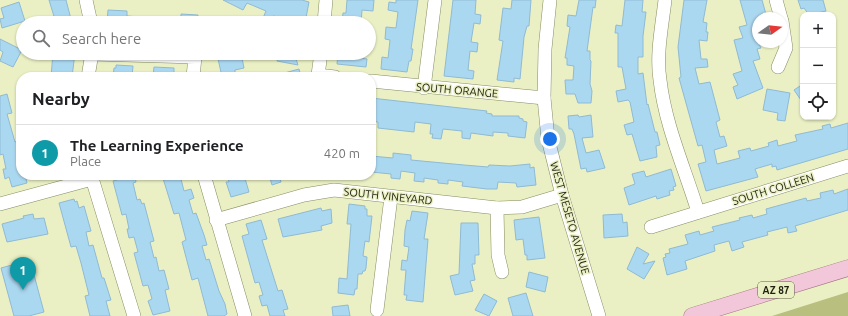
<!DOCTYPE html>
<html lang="en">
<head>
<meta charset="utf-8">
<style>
	body { margin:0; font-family:Ubuntu,sans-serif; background:#f6f6f6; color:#202124 }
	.controls { position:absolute; right:12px; top:12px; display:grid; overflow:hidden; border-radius:8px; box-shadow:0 1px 3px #0004 }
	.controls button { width:36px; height:36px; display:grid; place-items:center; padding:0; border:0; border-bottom:1px solid #e0e0e0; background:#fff; color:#202124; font:20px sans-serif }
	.compass { position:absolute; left:752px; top:12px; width:36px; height:36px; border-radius:50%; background:#fff; box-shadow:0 1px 3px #0004; rotate:75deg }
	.you { position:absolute; left:550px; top:139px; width:14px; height:14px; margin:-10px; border:3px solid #fff; border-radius:50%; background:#1a73e8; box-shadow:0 0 0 6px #1a73e833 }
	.badge { display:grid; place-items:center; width:26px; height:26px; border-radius:50%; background:#7c3aed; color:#fff; font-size:13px; font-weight:700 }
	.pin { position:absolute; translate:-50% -33px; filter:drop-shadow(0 1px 2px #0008) }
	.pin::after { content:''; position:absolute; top:21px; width:14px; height:12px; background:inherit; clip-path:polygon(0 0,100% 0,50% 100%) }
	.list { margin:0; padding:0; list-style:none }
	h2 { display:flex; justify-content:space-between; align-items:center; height:52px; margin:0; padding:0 16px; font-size:17px }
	h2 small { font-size:13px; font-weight:400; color:#757577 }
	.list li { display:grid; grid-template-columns:26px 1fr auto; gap:12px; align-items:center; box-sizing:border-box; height:56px; padding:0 16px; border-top:1px solid #e0e0e0 }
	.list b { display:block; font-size:15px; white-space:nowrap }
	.list p { margin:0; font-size:13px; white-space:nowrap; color:#757577 }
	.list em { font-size:13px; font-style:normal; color:#757577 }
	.icon { flex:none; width:22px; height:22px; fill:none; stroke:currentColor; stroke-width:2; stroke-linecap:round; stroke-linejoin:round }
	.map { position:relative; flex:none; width:848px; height:316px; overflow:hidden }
	.search { position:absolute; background:#fff; box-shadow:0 1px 3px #0004; left:16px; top:16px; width:360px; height:44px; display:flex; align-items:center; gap:10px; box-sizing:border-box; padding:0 14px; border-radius:22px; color:#757577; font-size:15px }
	.panel { position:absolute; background:#fff; box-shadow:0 1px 3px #0004; left:16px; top:72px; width:360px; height:108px; border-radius:16px }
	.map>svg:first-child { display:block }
	.green { fill:#b8bf7f }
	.building { fill:#abd8f1; stroke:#8fbad3 }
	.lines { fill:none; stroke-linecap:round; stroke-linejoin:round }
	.minor-casing { stroke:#878c63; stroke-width:14 }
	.major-casing { stroke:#a27482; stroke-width:17 }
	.minor { stroke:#fff; stroke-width:13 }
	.major { stroke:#f2c7d9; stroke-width:16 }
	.labels { text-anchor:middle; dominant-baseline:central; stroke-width:3; stroke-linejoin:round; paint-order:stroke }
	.shield { fill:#eaf0c3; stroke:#5c5e46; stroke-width:1 }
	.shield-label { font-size:10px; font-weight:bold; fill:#1f2010 }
	.street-label { font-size:11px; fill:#1f2010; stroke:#eaf0c3 }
</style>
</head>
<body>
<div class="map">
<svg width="848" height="316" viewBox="0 0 848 316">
	<rect width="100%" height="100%" fill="#eaf0c3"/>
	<path class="green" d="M848 292V316H772Z"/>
	<g class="building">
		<path d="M49 0H66L72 23H56Z"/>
		<path d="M223 0H302L309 2 305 23H286L287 19 273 16 271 21 263 18 266 11 247 3 243 10Z"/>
		<path d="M347 0H374L373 11 362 10 361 23H342L343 13H346Z"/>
		<path d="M396 0H418L411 49H413L411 61H409L407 72 381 69 382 57 388 58 390 40 385 39 386 27 396 28 398 12 388 10 389 2 396 3Z"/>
		<path d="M453 0H476L475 14 481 15 480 24 474 23 471 42 478 43 477 52 470 51 468 70 474 71 473 79 444 76Z"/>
		<path d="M512 0H531L529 26H527L524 37 520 79 514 78V82L497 80 503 41 499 40 503 8 511 9Z"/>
		<path d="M579 0H596L595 8 593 7 587 51H590V60L591 61 590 84 592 91 591 103H578L575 94H566L565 80H573L574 66 567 65V58H565L570 27 567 26 568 15 576 16Z"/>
		<path d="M625 0H643L642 12H646L643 36V57H638V74L643 73 647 105 648 104 655 132H657L660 145 656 146 657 157 640 161 632 134 627 135 624 125 634 122 630 102 628 100 618 102 616 91 626 89 622 67H618V33H615L616 25 622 26Z"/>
		<path d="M684 0H707L703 22 707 23 706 32H708L707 41 699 40 701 59H707L708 67 695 68 699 84 710 82 720 120 716 122 720 137 724 136 727 146 714 150 717 164 740 158 738 151 750 148 751 151 769 146 768 143 777 140 778 146 797 141 795 135 823 129 822 126 830 124 831 128 848 123V149L777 170 776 166 772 167V164L755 169 758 177 706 191 698 164 706 162 702 145 698 146 679 78 681 77 678 47Z"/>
		<path d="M740 0H762L767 18H758V30H756L758 42 761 48 757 49 760 59 753 61 763 88 737 99 733 87 738 85 733 74 742 71 734 40 743 38 739 27 747 25Z"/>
		<path d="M798 0H823L826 11 809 15 804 8 801 9Z"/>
		<path d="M19 2 25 21 2 28 0 19 4 18 1 8Z"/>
		<path d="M108 10 127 11V16L151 18V23H107Z"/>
		<path d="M181 14 198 15 197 23H181Z"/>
		<path d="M0 39 22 50 13 67 0 61 3 52 0 50Z"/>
		<path d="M53 53H75L72 77H51Z"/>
		<path d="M223 53H241L244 68 235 70V77H222L217 54Z"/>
		<path d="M278 53H294L298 65 277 61Z"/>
		<path d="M338 53H361L360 58 367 59 366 67 337 64Z"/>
		<path d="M116 65 133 66 132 77H113L114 68H116Z"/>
		<path d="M154 67 174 68V77H153Z"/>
		<path d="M299 69 301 77H278L277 75Z"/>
		<path d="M803 84V103L794 90Z"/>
		<path d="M767 89 790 93 785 121 777 120 778 113 763 110Z"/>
		<path d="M7 94 12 113 7 114 15 142 20 140 21 144V175H25L27 183 12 187 9 177 5 179 3 169H6L3 154 0 155V96Z"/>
		<path d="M371 98 487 111 486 113 492 114V116H519V118L523 119V121L527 122 525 138 508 136V133L493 132V136L471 133 470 139 462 138V131L443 129 441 139 432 138 433 134H430L431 124 415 122 414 132 378 128V122L371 121Z"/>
		<path d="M578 115 579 117 591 115 593 137 582 138 586 153 599 150 605 168 587 172 586 168 581 169 574 134 572 129H569L568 116Z"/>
		<path d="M393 153 411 155V160L464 165 488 167 489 165 510 166 530 164V168L534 167 536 185 517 187 516 183 498 182 497 189H487L462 186 463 182 448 180V184L438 183V180L424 178V182L414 181 415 173 401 171 400 179 391 178V174L371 172V156L393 158Z"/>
		<path d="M671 169 676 186 673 187 674 190 669 191 670 195 657 199 656 196 629 205 624 188 635 184 632 174 644 171 646 177Z"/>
		<path d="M135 175 136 182 133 183 137 200 140 199 142 204 144 203 154 241 150 242 154 258 156 257 159 271 164 270 169 289 165 290 170 311 153 315 148 301 152 299 148 285 143 286 134 253 138 252 134 237 129 238 127 229H129L126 214 122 215 113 181Z"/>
		<path d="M162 175H180L184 191 191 189 194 198 189 200 193 214 196 213 204 235 207 245 202 246 206 260 209 259 219 291 225 304 227 314 224 316H208L198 278 192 280 182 242 186 240 179 213 174 214Z"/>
		<path d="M227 175H244L249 192 231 197 226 182H229Z"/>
		<path d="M269 175H279L281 182 272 185Z"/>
		<path d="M848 189V210L795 226 797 231 788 233 787 227 767 232 768 235 742 242 744 247 732 251 729 241 714 245 715 251 685 261 687 269 667 275 663 258 666 257 665 254 670 253 669 249 688 244 685 235 699 231 700 235 714 231 712 227 740 220 739 218 752 215 753 218 767 214 766 209 806 198 807 201 821 198 820 193 833 190 834 194Z"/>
		<path d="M74 199 75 202 77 201 79 208 84 206 91 231 86 232 89 246 93 245 102 278H104L111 300 106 301 110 316H90L85 296 89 295 81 263 76 246 71 247 59 203Z"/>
		<path d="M349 204 365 206V209H367V216H372L369 242 365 241 363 256 367 257 366 268 365 271H363L362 274H358L357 289H355L354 295 338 293 339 278 347 279 351 224H347Z"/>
		<path d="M321 208 322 211 331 209 332 223 321 226 322 230 283 237 278 219Z"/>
		<path d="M412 211 428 213 424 239H428L423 302 406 300 407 295H404L406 270H401L402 260 407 261 409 247 404 246 405 230 407 220 410 221Z"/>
		<path d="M33 214 34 219 44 218 48 234 7 242 2 224 24 218 23 216Z"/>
		<path d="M622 214 623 223 627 222 628 236 604 238 603 215Z"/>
		<path d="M539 217 545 258 527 260V255H525L523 239 516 240 514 220Z"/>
		<path d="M261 220 267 239 262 240 267 256 278 291 282 290 288 309 283 310 285 316H270L267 305 262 306 259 296 263 295 259 282 255 283 242 236 249 234 246 224Z"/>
		<path d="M461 223H478L479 255H475V264H472L475 280 470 281 473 291 455 295 450 276 459 274Z"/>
		<path d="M637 247 649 254 643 264 655 261 644 279 627 269Z"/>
		<path d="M30 260 44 312 29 316H14L1 268Z"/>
		<path d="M529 272 548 277 545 292 526 287Z"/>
		<path d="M526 293 533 316H513L508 298Z"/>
		<path d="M484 294 497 301 489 316 475 310Z"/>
		<path d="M348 305 350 316H333L332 307Z"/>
	</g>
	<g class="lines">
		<defs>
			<g id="minor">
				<path d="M86 0 91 23"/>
				<path d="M550 0 545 49 544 98 548 139 562 195 599 316"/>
				<path d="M665 0C662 26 656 54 660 80 665 125 685 169 698 212"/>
				<path d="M776 0 781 18"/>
				<path d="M324 23 326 0"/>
				<path d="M321 53 318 75 335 77"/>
				<path d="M92 54 195 57 193 77"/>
				<path d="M778 67 786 48 782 21"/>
				<path d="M88 77 92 53"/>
				<path d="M371 81 544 98"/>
				<path d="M424 88 435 0"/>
				<path d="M91 175 134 316"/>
				<path d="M204 175 245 316"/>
				<path d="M0 204 92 179"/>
				<path d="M497 208 498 255 502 272"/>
				<path d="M216 220 304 195 334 190 497 208 522 207 562 195"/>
				<path d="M651 227 848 166"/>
				<path d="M377 310 391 197"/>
			</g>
			<path id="major" d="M692 316 848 268"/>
		</defs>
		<use href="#minor" class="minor-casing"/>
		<use href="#major" class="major-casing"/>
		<use href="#minor" class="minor"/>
		<use href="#major" class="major"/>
	</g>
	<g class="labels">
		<rect class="shield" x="758" y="282" width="36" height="16" rx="3"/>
		<g class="shield-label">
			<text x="776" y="290">AZ 87</text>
		</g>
		<g class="street-label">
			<text transform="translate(457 90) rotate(5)">SOUTH ORANGE</text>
			<text transform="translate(773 189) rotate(-17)">SOUTH COLLEEN</text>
			<text transform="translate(388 196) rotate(6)">SOUTH VINEYARD</text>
			<text transform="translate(570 218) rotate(74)">WEST MESETO AVENUE</text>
		</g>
	</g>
</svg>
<div class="controls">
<button>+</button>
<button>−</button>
<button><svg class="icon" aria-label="locate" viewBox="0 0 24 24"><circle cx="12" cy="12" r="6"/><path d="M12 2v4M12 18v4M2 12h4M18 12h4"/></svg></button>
</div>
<svg class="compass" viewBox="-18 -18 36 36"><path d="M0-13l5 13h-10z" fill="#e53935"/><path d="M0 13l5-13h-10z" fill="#757577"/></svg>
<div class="you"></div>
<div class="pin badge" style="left:23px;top:290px;background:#0f9aa8">1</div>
<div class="search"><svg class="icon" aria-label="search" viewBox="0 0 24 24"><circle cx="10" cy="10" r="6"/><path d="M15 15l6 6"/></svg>Search here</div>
<section class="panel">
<h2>Nearby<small></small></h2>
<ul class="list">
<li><span class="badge" style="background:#0f9aa8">1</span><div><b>The Learning Experience</b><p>Place</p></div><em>420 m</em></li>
</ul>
</section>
</div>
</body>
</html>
